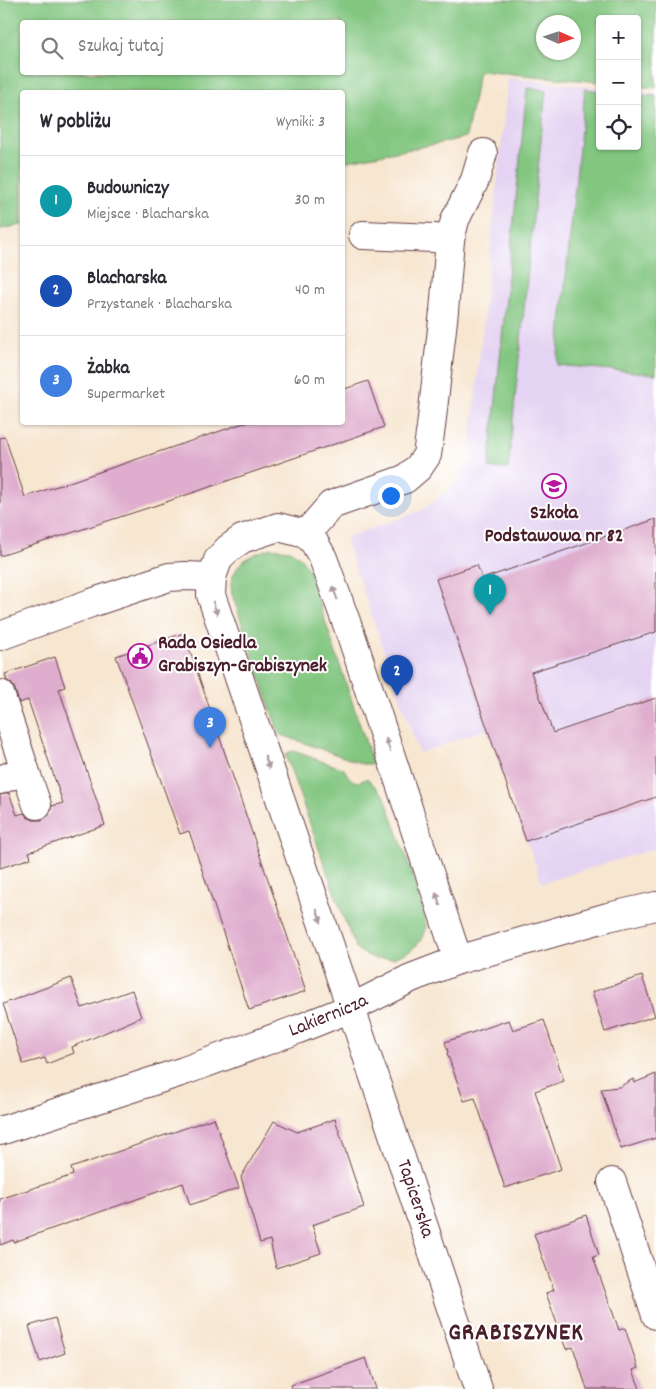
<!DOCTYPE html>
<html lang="pl">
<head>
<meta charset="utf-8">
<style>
	body { margin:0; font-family:Dekko,sans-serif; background:#f7f7f7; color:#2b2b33 }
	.controls { position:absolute; right:15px; top:15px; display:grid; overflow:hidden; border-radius:5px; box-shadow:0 1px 4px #0004 }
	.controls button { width:45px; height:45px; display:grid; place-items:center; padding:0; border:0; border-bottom:1px solid #e1e1e2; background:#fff; color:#2b2b33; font:25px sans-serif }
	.compass { position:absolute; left:536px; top:15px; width:45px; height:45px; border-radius:50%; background:#fff; box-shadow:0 1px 4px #0004; rotate:93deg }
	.you { position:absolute; left:390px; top:495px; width:18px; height:18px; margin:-12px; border:4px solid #fff; border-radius:50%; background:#1a73e8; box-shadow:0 0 0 8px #1a73e833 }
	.badge { display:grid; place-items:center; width:32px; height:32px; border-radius:50%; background:#1a73e8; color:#fff; font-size:16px; font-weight:700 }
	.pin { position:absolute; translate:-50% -41px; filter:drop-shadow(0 1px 2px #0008) }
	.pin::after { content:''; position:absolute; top:26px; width:18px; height:15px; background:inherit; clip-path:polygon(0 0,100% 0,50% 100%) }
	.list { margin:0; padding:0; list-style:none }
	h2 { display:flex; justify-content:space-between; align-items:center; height:65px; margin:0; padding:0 20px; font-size:21px }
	h2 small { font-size:16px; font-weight:400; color:#7c7c81 }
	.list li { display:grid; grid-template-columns:32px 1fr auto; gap:15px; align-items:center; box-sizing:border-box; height:90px; padding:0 20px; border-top:1px solid #e1e1e2 }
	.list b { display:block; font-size:19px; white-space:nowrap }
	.list p { margin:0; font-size:16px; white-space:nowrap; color:#7c7c81 }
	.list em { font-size:16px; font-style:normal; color:#7c7c81 }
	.icon { flex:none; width:28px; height:28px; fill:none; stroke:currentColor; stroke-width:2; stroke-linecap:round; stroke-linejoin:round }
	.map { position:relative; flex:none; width:656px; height:1389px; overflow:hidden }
	.search { position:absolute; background:#fff; box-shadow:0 1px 4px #0004; left:20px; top:20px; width:325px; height:55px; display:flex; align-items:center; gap:12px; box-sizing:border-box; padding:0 18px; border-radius:5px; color:#7c7c81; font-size:19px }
	.panel { position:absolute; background:#fff; box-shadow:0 1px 4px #0004; left:20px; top:90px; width:325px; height:335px; border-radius:5px }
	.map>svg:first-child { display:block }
	.built { fill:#e4d3f2 }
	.green { fill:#82c680; stroke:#667256; fill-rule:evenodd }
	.building { fill:#dfadce }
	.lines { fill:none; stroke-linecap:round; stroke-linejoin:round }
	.minor-casing { stroke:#643d44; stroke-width:30 }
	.minor { stroke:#fff; stroke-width:28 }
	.oneway { fill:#ae9aa0 }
	.labels { text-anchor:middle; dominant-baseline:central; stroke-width:4; stroke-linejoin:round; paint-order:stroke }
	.poi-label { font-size:20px; font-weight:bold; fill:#4a1f2b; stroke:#fff }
	.street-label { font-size:20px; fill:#4a1f2b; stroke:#fff }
	.district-label { font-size:25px; font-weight:bold; letter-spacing:1px; fill:#4a1f2b; stroke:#fff }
</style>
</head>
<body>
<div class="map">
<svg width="656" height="1389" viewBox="0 0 656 1389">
	<rect width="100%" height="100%" fill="#fff"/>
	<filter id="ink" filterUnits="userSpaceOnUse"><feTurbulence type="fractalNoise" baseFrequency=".02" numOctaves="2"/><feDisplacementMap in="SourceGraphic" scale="10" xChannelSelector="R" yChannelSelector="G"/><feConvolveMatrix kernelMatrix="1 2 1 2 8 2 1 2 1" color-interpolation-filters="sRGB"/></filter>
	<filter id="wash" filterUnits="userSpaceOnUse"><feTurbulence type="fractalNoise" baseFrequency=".0096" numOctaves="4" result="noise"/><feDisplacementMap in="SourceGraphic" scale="20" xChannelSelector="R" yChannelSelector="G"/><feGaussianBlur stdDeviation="1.12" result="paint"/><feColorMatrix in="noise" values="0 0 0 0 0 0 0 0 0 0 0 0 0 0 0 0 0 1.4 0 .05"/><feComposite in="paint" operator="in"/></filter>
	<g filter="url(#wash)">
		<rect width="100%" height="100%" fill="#f7e6d0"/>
		<path class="built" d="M508 78 600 88V146H637V92L656 94V848L542 883 487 729 419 753 345 538 423 510 447 491 458 481 469 460Z"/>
		<g class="green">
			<path d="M0 0H656V88L637 86V19H600V82L479 71 466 137 437 144 343 162 342 92H22V225L0 229ZM342 22V72H22V22ZM574 22V52H544V22Z"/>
			<path d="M527 88 546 90 508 469 489 468Z"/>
			<path d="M585 89 600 91V146H637V95L656 96V374L557 365Z"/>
			<path d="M271 548 290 550 301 558 316 582 313 585 373 764H363L279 734 232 594C230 584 231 581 235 572 243 556 256 554 271 548Z"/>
			<path d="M293 751 344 769C350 780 355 786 367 778L384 795 411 870 425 918 426 930 422 940 410 951 394 958 375 959 357 950 344 919 285 754Z"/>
		</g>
		<g id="blocks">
			<g class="building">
				<path d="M368 381 384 427 163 503 0 556V438L5 437 25 497 247 422H342V390Z"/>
				<path d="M656 519V632L531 672 553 733 656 698V797L526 841 436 579 477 565 482 579Z"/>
				<path d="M184 633 306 991 249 1010 189 831 180 834 116 656Z"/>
				<path d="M55 657 65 687 59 689 105 825 29 852 31 858 0 868V795L9 793 17 815 24 813 27 817 34 820H42L49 815 52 806 63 803 28 700 19 703 15 689 11 683 7 681 5 674Z"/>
				<path d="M642 976 655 1016 605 1032 592 992Z"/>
				<path d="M71 978 82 1008 132 990 141 1017 72 1047 74 1053 47 1064 45 1058 23 1064 3 1004Z"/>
				<path d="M509 1020 513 1030 544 1020 564 1081 535 1091 561 1169 505 1188 475 1098 464 1101 447 1053 448 1052 445 1042Z"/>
				<path d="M656 1074V1138L621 1149 601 1089 619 1087 633 1079 634 1083Z"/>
				<path d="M214 1118 239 1188 190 1205 183 1183 14 1242 13 1240 0 1245V1199L73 1175 71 1168Z"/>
				<path d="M335 1119 364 1207 312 1225 321 1253 276 1268 270 1240 260 1243 241 1177 274 1121 297 1132Z"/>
				<path d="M586 1215 599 1255 593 1257 619 1330 625 1328 638 1368 633 1370 640 1389H587L573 1347 566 1349 546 1293 554 1290 534 1234Z"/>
				<path d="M55 1318 65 1353 40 1362 29 1326Z"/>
				<path d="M366 1358 376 1389H292L291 1385Z"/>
			</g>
		</g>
	</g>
	<g filter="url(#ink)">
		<use href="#blocks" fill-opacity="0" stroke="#643d44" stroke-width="1"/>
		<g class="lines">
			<defs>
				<g id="minor">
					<path d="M363 235 434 238 450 240"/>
					<path d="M306 534 331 505 405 479 419 467 427 455 431 427 444 311 450 240 455 220 475 180 483 153"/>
					<path d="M0 636 91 603 169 577 185 576 212 577"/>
					<path d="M0 694 25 770 0 780"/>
					<path d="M25 770 37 805"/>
					<path id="s1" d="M458 960 352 638 323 558 314 542 306 534 278 527 242 539 228 549 218 560 212 577 211 595 351 1008 478 1389"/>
					<path id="s2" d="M0 1131 184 1071 296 1030 351 1008 411 978 458 960 608 917 656 906"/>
					<path d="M612 1182 656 1315"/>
				</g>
			</defs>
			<use href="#minor" class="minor-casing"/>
			<use href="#minor" class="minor"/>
		</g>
		<defs><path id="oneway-solid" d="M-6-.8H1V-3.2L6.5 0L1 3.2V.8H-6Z" transform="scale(1.25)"/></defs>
		<g class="oneway">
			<use href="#oneway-solid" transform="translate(335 593) rotate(-110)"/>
			<use href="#oneway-solid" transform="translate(215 608) rotate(71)"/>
			<use href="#oneway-solid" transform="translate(388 745) rotate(-108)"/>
			<use href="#oneway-solid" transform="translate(267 762) rotate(71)"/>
			<use href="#oneway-solid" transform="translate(438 899) rotate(-108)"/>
			<use href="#oneway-solid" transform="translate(319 916) rotate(71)"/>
		</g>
	</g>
	<defs>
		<symbol id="school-ring" viewBox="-11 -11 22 22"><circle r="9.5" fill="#fff" stroke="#b5179e" stroke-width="1.5"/><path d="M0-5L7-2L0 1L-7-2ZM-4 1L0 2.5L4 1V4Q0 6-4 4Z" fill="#b5179e"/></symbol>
		<symbol id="civic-ring" viewBox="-11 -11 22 22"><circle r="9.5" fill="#fff" stroke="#b5179e" stroke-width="1.5"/><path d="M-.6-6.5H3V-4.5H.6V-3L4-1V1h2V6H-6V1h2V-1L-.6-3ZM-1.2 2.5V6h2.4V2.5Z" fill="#b5179e"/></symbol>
	</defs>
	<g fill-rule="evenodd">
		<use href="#school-ring" x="540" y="472" width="28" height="28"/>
		<use href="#civic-ring" x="126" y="642" width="28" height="28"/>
	</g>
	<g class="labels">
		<g class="poi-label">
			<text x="554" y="514">Szkoła<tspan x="554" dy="23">Podstawowa nr 82</tspan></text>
			<text x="158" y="644" text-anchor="start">Rada Osiedla<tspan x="158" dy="23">Grabiszyn-Grabiszynek</tspan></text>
		</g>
		<g class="street-label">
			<text stroke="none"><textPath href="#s2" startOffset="348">Lakiernicza</textPath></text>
			<text stroke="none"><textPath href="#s1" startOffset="1226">Tapicerska</textPath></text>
		</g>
		<g class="district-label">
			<text x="516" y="1334">GRABISZYNEK</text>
		</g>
	</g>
</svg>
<div class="controls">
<button>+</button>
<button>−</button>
<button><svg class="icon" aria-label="locate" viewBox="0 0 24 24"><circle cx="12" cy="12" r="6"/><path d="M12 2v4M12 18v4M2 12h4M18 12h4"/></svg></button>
</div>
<svg class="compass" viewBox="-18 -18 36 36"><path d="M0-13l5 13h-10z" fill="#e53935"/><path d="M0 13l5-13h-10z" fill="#7c7c81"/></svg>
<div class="you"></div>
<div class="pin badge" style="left:490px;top:615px;background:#0f9aa8">1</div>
<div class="pin badge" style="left:397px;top:696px;background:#1a4fb4">2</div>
<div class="pin badge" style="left:210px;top:748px;background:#3f7fe0">3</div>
<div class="search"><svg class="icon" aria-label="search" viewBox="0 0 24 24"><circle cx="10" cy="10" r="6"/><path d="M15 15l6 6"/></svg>Szukaj tutaj</div>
<section class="panel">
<h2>W pobliżu<small>Wyniki: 3</small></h2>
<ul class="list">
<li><span class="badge" style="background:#0f9aa8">1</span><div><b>Budowniczy</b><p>Miejsce · Blacharska</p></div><em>30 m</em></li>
<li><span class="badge" style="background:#1a4fb4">2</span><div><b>Blacharska</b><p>Przystanek · Blacharska</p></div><em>40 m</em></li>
<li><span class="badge" style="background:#3f7fe0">3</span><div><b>Żabka</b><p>Supermarket</p></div><em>60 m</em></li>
</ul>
</section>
</div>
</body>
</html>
